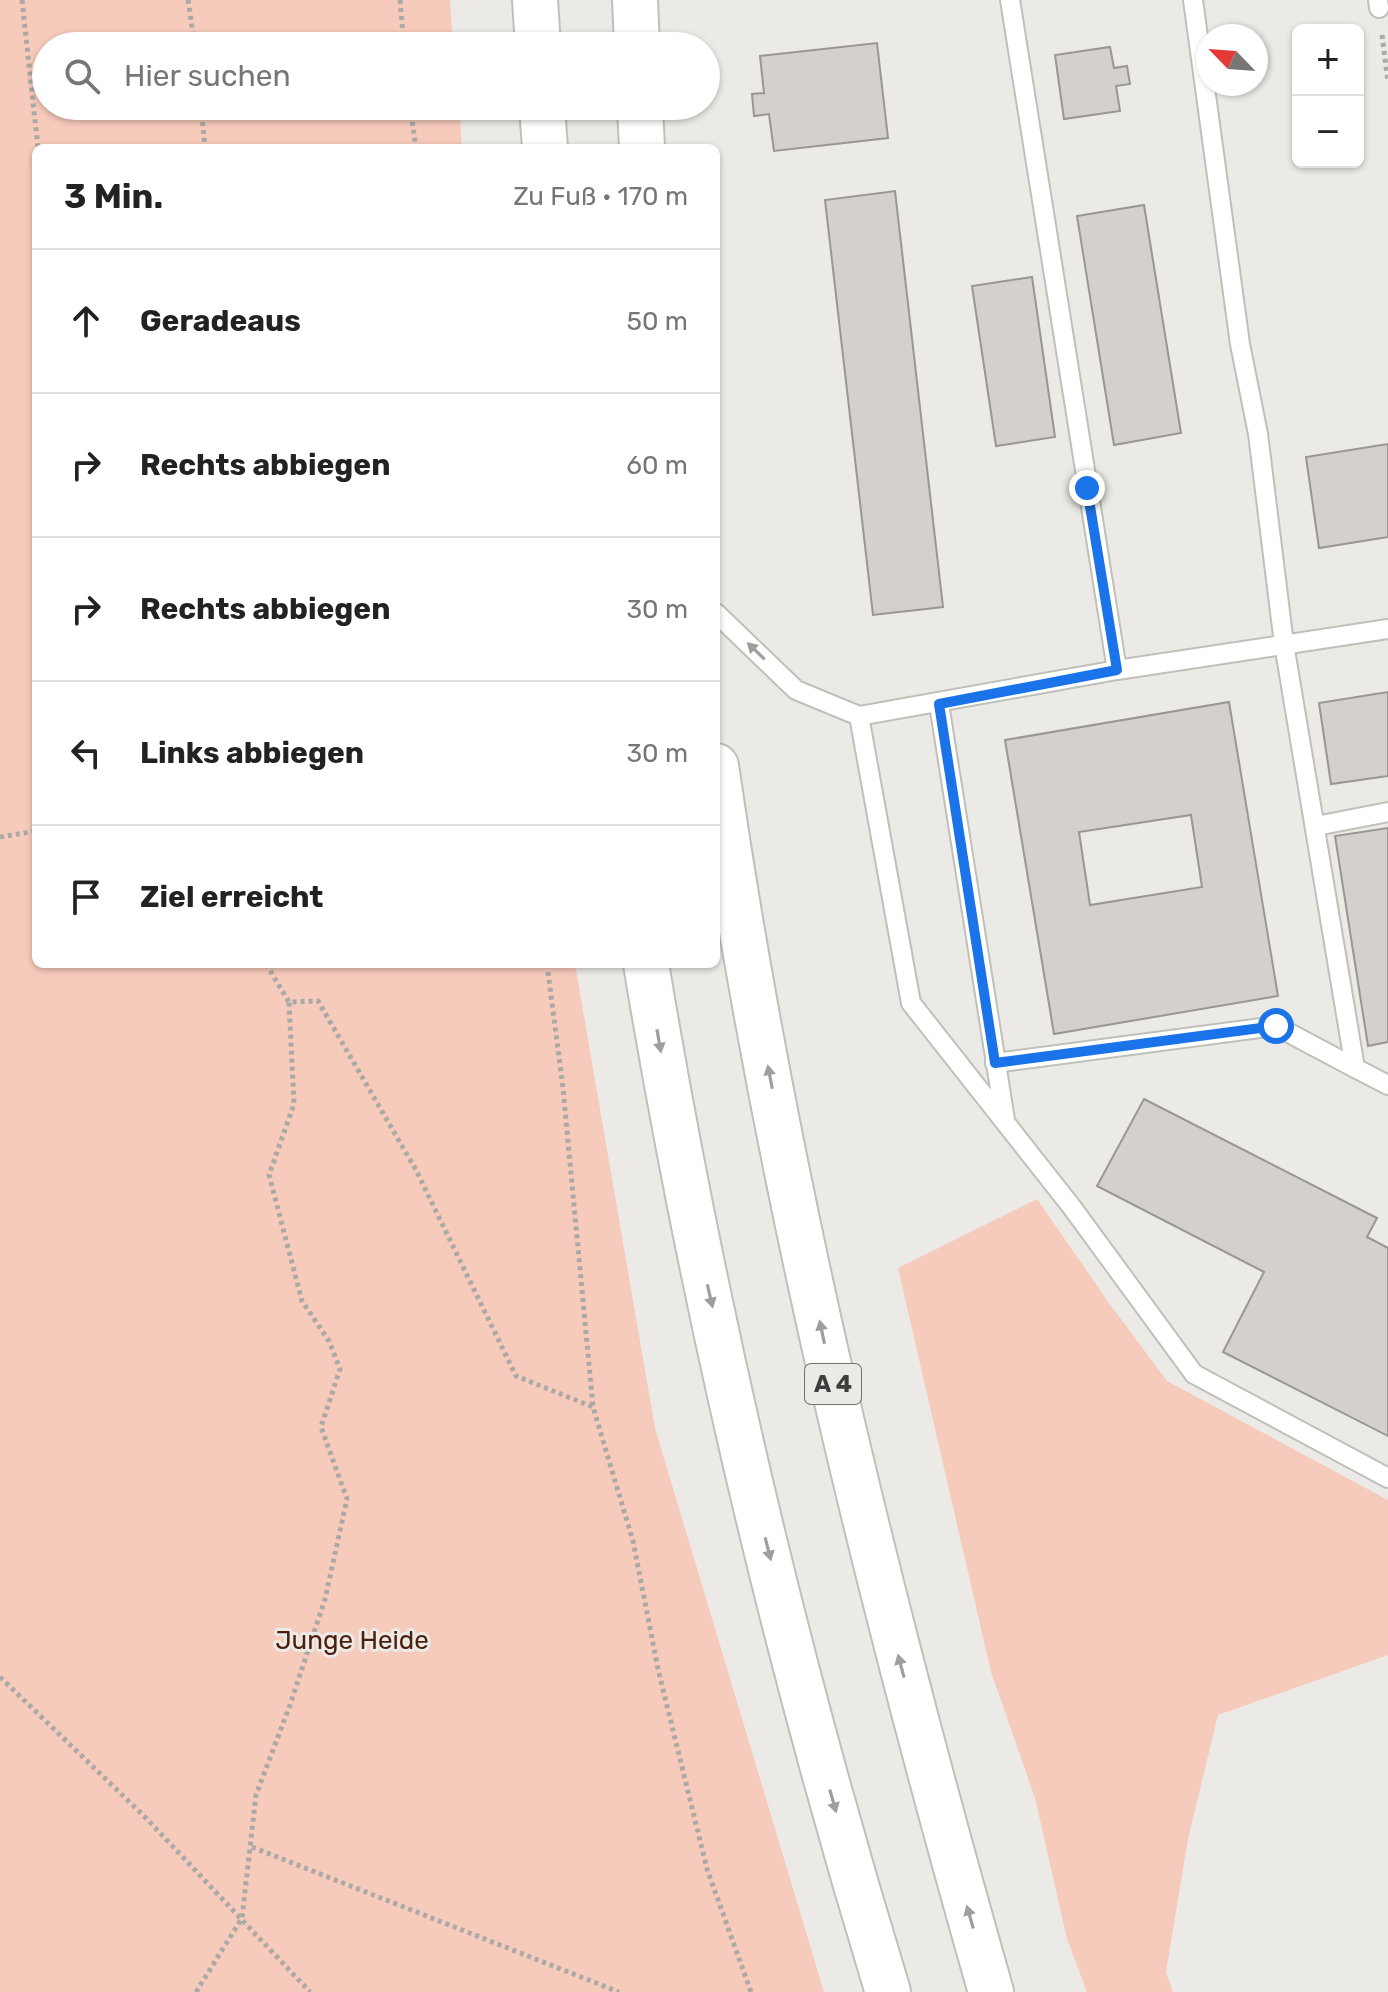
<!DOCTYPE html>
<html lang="de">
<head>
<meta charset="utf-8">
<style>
	body { margin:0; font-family:Rubik,sans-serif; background:#f2f2f2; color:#222 }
	.controls { position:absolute; right:24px; top:24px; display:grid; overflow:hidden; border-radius:12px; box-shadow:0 2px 6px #0004 }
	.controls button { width:72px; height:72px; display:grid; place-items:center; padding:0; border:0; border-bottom:2px solid #e0e0e0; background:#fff; color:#222; font:40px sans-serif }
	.compass { position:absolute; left:1196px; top:24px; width:72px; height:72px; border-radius:50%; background:#fff; box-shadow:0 2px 6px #0004; rotate:295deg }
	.stop { position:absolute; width:24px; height:24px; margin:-18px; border:6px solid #1a73e8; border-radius:50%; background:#fff }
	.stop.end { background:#1a73e8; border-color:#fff; box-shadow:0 2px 8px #0008 }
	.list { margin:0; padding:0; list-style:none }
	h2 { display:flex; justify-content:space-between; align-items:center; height:104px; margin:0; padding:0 32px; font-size:34px }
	h2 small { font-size:26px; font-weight:400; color:#767676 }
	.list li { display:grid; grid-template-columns:52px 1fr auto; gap:24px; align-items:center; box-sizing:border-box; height:144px; padding:0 32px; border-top:2px solid #e0e0e0 }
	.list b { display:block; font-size:30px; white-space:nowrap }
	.list em { font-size:26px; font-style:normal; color:#767676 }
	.icon { flex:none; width:44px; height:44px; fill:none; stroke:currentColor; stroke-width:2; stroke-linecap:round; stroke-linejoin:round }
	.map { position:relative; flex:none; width:1388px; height:1992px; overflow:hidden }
	.search { position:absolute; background:#fff; box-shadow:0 2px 6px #0004; left:32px; top:32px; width:688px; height:88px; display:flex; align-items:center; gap:20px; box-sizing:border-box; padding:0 28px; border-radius:44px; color:#767676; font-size:30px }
	.panel { position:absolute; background:#fff; box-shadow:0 2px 6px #0004; left:32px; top:144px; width:688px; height:824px; border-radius:12px }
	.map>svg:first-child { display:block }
	.green { fill:#f7cbbb }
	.building { fill:#d4d0cc; stroke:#9a9693; stroke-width:2; fill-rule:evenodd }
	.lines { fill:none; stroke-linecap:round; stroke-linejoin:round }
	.lane-casing { stroke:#c0c0bb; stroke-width:22 }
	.highway-casing { stroke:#c0c0bb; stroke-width:48 }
	.path { stroke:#aaa9a6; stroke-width:5; stroke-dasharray:4 4; stroke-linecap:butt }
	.lane { stroke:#fff; stroke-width:18 }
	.highway { stroke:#fff; stroke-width:44 }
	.oneway { fill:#9e9e9d }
	.route { stroke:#1a73e8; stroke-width:10 }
	.labels { text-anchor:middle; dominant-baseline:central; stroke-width:6; stroke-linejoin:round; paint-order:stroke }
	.shield { fill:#ebeae6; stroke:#71716e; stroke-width:2 }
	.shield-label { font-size:24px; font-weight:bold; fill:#3d3d3b }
	.park-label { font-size:26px; fill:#4e1e0d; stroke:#ebeae6 }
</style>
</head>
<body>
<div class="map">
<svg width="1388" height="1992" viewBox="0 0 1388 1992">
	<rect width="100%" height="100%" fill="#ebeae6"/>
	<g class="green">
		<path d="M0 0H450L453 46H46V106H459L462 148H36V964H575L655 1428 824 1992H0Z"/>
		<path d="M1037 1199 1109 1303 1167 1381 1388 1500V1655L1218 1715 1188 1839 1166 1972 1173 1992H1087L1067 1939 1035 1798 991 1672 898 1268Z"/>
	</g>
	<g class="building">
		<path d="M877 43 888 138 774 151 769 114 754 116 752 94 764 93 760 56Z"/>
		<path d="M1110 47 1114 68 1127 66 1130 84 1116 86 1120 111 1064 119 1055 55Z"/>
		<path d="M895 191 943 607 873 615 825 200Z"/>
		<path d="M1144 205 1181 433 1114 445 1077 216Z"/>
		<path d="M1032 277 1055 437 996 446 972 286Z"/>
		<path d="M1388 444V537L1319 548 1306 457Z"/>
		<path d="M1388 692V776L1331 784 1319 703Z"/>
		<path d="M1229 702 1278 996 1054 1034 1005 740ZM1191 815 1202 887 1090 905 1079 832Z"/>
		<path d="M1388 828V1042L1368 1046 1335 836Z"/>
		<path d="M1144 1099 1377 1218 1367 1237 1388 1248V1436L1223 1352 1264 1272 1097 1186Z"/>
	</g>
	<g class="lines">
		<defs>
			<g id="lane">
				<path d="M1010 0 1117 670"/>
				<path d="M1193 0 1240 344 1258 434 1284 644 1355 1068 1388 1085"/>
				<path d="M1378 0 1379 8"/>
				<path d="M716 613 796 690 859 716 1117 670 1388 629"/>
				<path d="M939 704 1005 1120"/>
				<path d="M859 716 911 1003 1071 1206 1194 1374 1388 1478"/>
				<path d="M1316 826 1388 812"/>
				<path d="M995 1063 1276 1026 1355 1068"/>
			</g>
			<g id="highway">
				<path d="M535 0 538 46"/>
				<path d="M635 0 637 46"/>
				<path d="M542 106 545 148"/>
				<path d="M640 106 642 148"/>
				<path d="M716 766C776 1181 876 1589 991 1992"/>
				<path d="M646 964C704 1311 785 1656 888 1992"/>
			</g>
		</defs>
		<use href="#lane" class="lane-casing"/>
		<use href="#highway" class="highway-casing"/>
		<g class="path">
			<path d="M22 0 38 148"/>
			<path d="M188 0 195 46"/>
			<path d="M400 0 404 46"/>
			<path d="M1382 35 1388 82"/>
			<path d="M201 106 205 148"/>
			<path d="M410 106 416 148"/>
			<path d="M0 837 36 831"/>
			<path d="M266 964 289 1002 318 1001 416 1170 516 1376 593 1407"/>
			<path d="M547 964 563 1088 593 1407 633 1541 658 1669 707 1869 751 1992"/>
			<path d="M0 1677 146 1818 310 1992"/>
			<path d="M252 1847 619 1992"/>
			<path d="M196 1992 242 1918 256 1795 290 1705 325 1599 347 1499 321 1427 340 1369 329 1341 302 1301 269 1175 294 1104 289 1002"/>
		</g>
		<use href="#lane" class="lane"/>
		<use href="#highway" class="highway"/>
	</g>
	<defs><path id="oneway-solid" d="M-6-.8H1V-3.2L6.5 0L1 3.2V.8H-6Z" transform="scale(2)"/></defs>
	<g class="oneway">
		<use href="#oneway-solid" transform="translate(756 651) rotate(-136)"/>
		<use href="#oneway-solid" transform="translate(659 1041) rotate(80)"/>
		<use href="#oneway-solid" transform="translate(770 1077) rotate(-101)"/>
		<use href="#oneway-solid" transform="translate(710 1296) rotate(77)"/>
		<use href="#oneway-solid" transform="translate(822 1332) rotate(-102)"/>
		<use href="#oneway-solid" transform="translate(768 1549) rotate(76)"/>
		<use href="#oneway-solid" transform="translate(901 1666) rotate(-105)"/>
		<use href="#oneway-solid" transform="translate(833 1801) rotate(74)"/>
		<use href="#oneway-solid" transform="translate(970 1917) rotate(-106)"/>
	</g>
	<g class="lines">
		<path class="route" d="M1087 488 1117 670 939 704 995 1063 1276 1026"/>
	</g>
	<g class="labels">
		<rect class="shield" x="805" y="1364" width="56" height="40" rx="6"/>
		<g class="shield-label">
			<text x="833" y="1384">A 4</text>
		</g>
		<g class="park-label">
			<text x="352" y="1640">Junge Heide</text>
		</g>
	</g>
</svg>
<div class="controls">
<button>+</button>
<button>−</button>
</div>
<svg class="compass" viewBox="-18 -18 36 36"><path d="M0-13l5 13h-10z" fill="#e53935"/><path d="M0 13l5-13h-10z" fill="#767676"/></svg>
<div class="stop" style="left:1276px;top:1026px"></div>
<div class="stop end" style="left:1087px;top:488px"></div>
<div class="search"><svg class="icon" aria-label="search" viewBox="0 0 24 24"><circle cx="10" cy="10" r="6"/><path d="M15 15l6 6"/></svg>Hier suchen</div>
<section class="panel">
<h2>3 Min.<small>Zu Fuß · 170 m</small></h2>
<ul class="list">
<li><svg class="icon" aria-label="ahead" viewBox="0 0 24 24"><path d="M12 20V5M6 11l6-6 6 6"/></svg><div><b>Geradeaus</b></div><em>50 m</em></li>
<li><svg class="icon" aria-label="right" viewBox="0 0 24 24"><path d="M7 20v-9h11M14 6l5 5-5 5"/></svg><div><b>Rechts abbiegen</b></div><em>60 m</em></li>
<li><svg class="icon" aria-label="right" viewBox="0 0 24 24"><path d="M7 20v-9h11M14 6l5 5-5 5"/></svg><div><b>Rechts abbiegen</b></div><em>30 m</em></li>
<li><svg class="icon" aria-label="left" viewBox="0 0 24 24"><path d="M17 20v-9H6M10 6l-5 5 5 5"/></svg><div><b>Links abbiegen</b></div><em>30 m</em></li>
<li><svg class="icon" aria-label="arrive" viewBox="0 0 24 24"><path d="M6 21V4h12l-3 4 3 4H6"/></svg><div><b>Ziel erreicht</b></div></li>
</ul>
</section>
</div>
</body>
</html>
